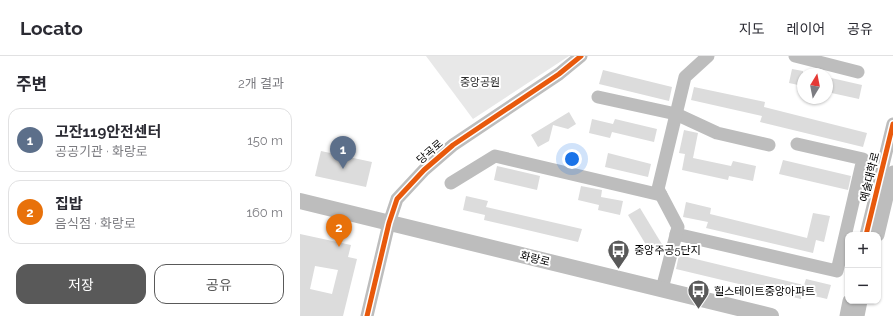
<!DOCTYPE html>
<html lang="ko">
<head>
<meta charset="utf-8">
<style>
	body { margin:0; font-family:Raleway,"Noto Sans KR",sans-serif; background:#f2f2f3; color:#2b2b33 }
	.controls { position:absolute; right:12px; bottom:12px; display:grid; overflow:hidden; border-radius:8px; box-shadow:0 1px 3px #0004 }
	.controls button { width:36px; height:36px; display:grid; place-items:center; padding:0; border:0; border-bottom:1px solid #e1e1e2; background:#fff; color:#2b2b33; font:20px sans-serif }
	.compass { position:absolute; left:497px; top:12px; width:36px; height:36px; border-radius:50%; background:#fff; box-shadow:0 1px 3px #0004; rotate:10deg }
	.you { position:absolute; left:272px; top:103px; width:14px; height:14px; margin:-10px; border:3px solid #fff; border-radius:50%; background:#1a73e8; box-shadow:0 0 0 6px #1a73e833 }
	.badge { display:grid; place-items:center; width:26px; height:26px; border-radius:50%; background:#595959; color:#fff; font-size:13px; font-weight:700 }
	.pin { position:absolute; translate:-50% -33px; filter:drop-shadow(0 1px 2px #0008) }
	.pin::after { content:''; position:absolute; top:21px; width:14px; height:12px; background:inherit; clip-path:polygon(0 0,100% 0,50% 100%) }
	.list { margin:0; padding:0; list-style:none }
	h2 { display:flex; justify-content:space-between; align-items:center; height:52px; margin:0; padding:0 16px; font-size:17px }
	h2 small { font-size:13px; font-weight:400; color:#7c7c81 }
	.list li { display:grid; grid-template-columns:26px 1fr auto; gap:12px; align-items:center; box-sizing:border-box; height:64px; margin:0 8px 8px; padding:0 8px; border:1px solid #e1e1e2; border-radius:12px }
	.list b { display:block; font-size:15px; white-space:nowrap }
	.list p { margin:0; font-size:13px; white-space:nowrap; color:#7c7c81 }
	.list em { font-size:13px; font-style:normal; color:#7c7c81 }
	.actions { display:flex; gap:8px; padding:12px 16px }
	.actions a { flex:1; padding:9px 0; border:1px solid #595959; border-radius:12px; text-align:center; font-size:14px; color:#595959 }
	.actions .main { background:#595959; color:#fff }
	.map { position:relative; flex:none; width:593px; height:260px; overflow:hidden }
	header { display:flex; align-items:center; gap:24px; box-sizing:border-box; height:56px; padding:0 20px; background:#fff; border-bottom:1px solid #e1e1e2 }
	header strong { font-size:19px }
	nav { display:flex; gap:22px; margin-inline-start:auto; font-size:14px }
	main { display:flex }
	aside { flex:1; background:#fff }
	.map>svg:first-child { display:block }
	.green { fill:#e8e8e8 }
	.building { fill:#dcdcdc; fill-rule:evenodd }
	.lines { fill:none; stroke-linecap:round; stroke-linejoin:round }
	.minor { stroke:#bdbdbd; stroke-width:13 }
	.major { stroke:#bdbdbd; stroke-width:16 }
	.cycleway-casing { stroke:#fff; stroke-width:8 }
	.cycleway { stroke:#e8590c; stroke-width:5 }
	.labels { text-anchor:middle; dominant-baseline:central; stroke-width:4; stroke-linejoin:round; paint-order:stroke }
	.park-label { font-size:11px; fill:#2d2d2d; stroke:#fff }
	.street-label { font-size:11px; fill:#000; stroke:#fff }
	.poi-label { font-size:11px; fill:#000; stroke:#fff; text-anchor:start }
</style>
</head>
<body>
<header>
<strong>Locato</strong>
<nav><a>지도</a><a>레이어</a><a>공유</a></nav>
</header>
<main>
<aside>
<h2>주변<small>2개 결과</small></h2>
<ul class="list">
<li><span class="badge" style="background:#5c6f8a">1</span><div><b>고잔119안전센터</b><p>공공기관 · 화랑로</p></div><em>150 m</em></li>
<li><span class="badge" style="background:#e8710a">2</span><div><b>집밥</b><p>음식점 · 화랑로</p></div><em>160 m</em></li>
</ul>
<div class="actions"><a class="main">저장</a><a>공유</a></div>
</aside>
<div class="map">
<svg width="593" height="260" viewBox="0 0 593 260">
	<rect width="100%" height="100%" fill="#fff"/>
	<path class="green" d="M126 0H269L173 63Z"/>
	<g class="building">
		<path d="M492 13 503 15V30L489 27Z"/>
		<path d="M303 14 372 31 369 45 299 28Z"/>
		<path d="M527 21 562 29 559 43 527 36Z"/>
		<path d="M394 31 465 46 464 51 567 77 563 91 460 66 462 60 391 44Z"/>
		<path d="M269 56 276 68 268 73 253 69 249 85 238 91 231 79Z"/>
		<path d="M292 63 313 68 315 63 357 73 354 86 312 76 310 82 289 77Z"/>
		<path d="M384 74 398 77 393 102 431 110 433 105 456 110 453 125 429 120 428 124 382 114 385 98 379 97Z"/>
		<path d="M21 95 72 106 66 131 15 120Z"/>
		<path d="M308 97 351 108 348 121 305 111Z"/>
		<path d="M483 104 551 120 548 134 479 118Z"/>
		<path d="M197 110 240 120 237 134 194 124Z"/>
		<path d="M281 130 302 134 301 141 323 145 320 159 298 154 299 149 278 144Z"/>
		<path d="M166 140 188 145 186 151 282 173 278 186 184 164 185 159 163 154Z"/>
		<path d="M386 146 411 152 410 158 507 182 513 157 530 160 524 186 516 184 513 197 406 172 408 166 383 161Z"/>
		<path d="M340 152 363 190 351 197 328 159Z"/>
		<path d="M0 178 51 189 48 201 57 203 43 260H0ZM15 210 38 214 32 238 10 233Z"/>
		<path d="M379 199 504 229 506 223 531 229 527 243 502 237 501 243 376 213Z"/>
	</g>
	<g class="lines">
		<g class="minor">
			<path d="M495 0 558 16"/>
			<path d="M298 41 376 58 417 77 469 89"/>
			<path d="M151 127 195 100 361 139"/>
			<path d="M376 178 537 215 563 103 497 88"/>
			<path d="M566 179 593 68"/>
			<path d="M578 179 593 116"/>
			<path d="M362 233 378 171 358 133 385 21 408 0"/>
			<path d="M67 260 89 167 97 143 124 114 153 89 259 18 281 0"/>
			<path d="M546 260 549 245"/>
			<path d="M558 260 561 245"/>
		</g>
		<path class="major" d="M0 145 471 260"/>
		<defs>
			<g id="cycleway">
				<path d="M566 179 593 68"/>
				<path d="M67 260 89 167 97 143 124 114 153 89 259 18 281 0"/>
			</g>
		</defs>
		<use href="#cycleway" class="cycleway-casing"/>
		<use href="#cycleway" class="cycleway"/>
	</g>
	<defs>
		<symbol id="bus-pin" viewBox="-11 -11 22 30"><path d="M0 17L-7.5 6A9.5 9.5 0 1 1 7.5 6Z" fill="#595959" stroke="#fff"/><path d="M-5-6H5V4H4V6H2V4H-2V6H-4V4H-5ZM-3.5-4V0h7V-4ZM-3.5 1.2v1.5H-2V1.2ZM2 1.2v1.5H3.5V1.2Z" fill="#fff"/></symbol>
	</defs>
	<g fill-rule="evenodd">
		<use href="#bus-pin" x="306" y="182" width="25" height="34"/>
		<use href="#bus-pin" x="386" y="222" width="25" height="34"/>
	</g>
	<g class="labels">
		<g class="park-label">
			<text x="180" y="26">중앙공원</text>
		</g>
		<g class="street-label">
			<text transform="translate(130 96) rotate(-41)">당곡로</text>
			<text transform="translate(570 121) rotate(-76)">예술대학로</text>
			<text transform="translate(235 203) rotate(14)">화랑로</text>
		</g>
		<g class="poi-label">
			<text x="334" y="194">중앙주공5단지</text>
			<text x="414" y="235">힐스테이트중앙아파트</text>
		</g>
	</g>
</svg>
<div class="controls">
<button>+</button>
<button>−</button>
</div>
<svg class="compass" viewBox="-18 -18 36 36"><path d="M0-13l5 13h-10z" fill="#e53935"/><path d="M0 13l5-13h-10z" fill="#7c7c81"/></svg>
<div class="you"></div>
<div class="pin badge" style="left:43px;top:113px;background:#5c6f8a">1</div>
<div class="pin badge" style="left:39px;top:191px;background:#e8710a">2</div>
</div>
</main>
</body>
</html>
